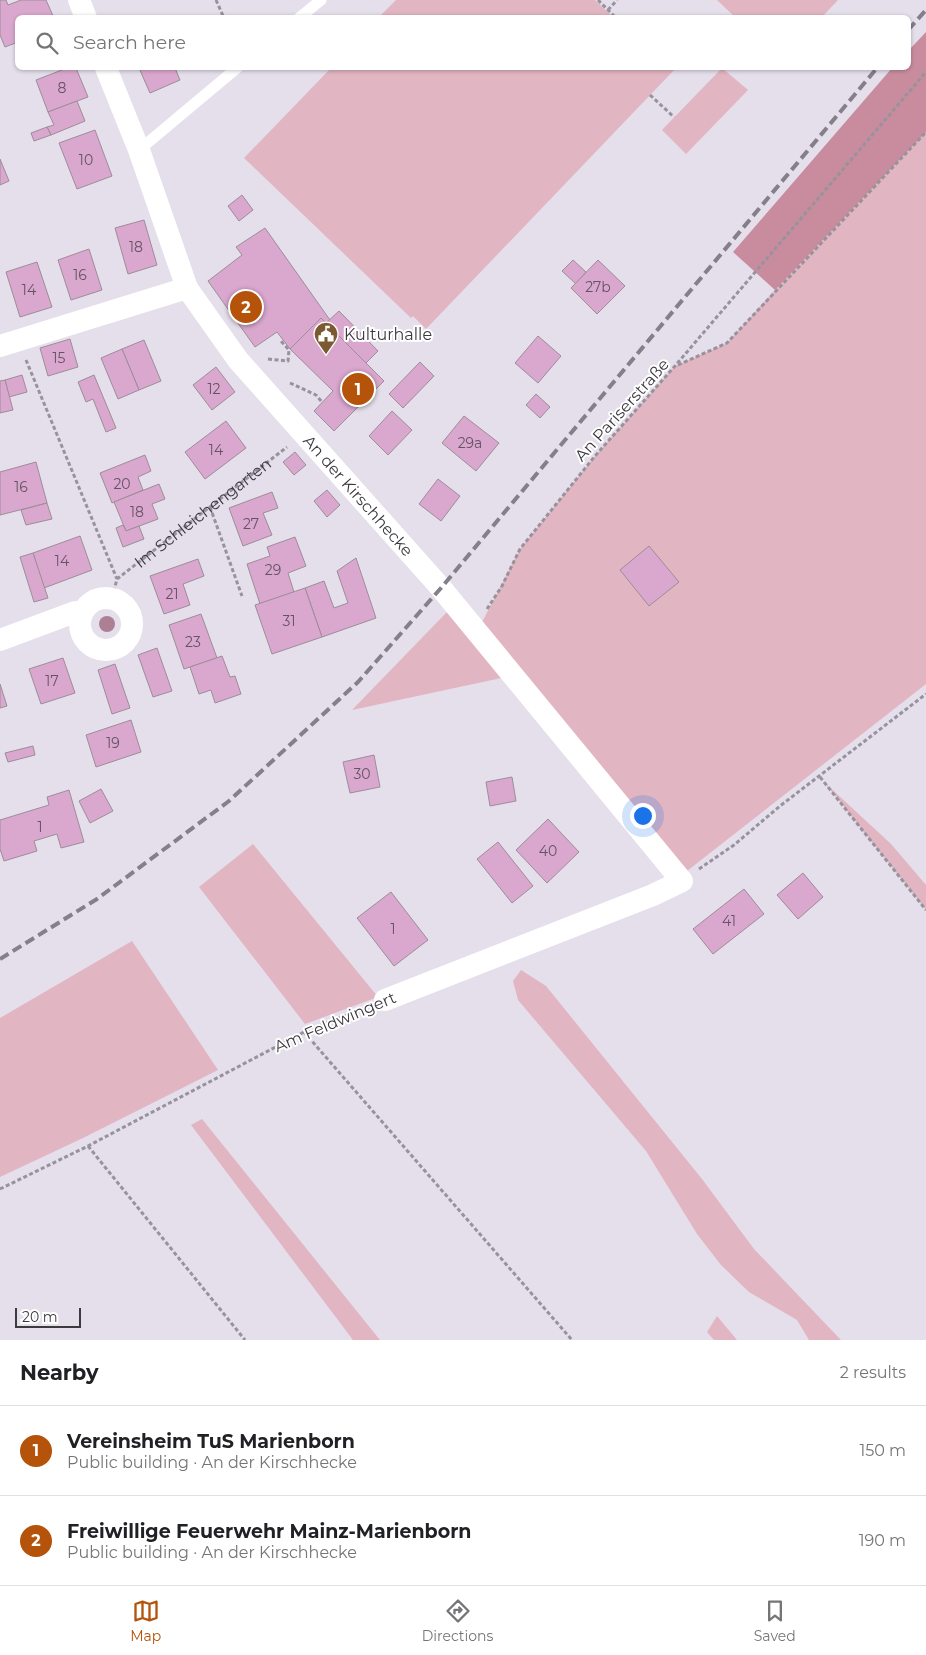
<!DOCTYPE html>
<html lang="en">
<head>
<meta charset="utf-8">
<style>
	body { margin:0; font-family:Montserrat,sans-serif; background:#f6f6f6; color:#202124 }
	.scale { position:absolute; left:15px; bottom:12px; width:66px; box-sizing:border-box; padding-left:5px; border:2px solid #3c393f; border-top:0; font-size:14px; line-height:18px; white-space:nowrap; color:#3c393f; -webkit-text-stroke:4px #fff; paint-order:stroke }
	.you { position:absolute; left:642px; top:815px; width:18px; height:18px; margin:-12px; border:4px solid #fff; border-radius:50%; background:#1a73e8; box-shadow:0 0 0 8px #1a73e833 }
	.badge { display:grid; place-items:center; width:32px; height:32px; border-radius:50%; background:#b45309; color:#fff; font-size:16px; font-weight:700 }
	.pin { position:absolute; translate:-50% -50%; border:2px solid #fff; box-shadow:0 1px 5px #0006 }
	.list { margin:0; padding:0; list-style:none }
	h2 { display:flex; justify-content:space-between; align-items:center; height:65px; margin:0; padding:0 20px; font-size:21px }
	h2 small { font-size:16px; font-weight:400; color:#757577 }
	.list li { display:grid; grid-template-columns:32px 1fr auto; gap:15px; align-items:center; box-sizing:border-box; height:90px; padding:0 20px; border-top:1px solid #e0e0e0 }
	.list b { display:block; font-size:19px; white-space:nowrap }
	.list p { margin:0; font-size:16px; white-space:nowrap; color:#757577 }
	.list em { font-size:16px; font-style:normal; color:#757577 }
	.icon { flex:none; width:28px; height:28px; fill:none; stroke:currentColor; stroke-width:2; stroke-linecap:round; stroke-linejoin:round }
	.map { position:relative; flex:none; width:926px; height:1340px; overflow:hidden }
	.search { position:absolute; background:#fff; box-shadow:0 1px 4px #0004; left:15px; right:15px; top:15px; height:55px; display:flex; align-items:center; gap:12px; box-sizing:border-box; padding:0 18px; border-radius:8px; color:#757577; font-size:19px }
	.sheet { height:245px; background:#fff }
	nav { display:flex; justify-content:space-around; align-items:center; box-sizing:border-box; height:70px; border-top:1px solid #e0e0e0; background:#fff; font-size:14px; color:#757577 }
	nav a { display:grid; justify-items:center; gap:2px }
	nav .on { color:#b45309 }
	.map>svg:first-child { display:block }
	.green { fill:#e2b5c2 }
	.forest { fill:#c98c9f }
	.building { fill:#daa7ce; stroke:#9b8e97 }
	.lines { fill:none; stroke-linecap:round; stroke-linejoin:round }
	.path { stroke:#97929c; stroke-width:3; stroke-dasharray:4 2.5; stroke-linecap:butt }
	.lane { stroke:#fff; stroke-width:11 }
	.street { stroke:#fff; stroke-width:22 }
	.rail { stroke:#847f88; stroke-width:4; stroke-dasharray:10 5; stroke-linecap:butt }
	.tree { fill:#ac7f95 }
	.labels { text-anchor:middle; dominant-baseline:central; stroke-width:4; stroke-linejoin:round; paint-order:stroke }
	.number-label { font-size:14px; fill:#645463 }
	.poi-label { font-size:16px; fill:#3c393f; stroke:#fff; text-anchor:start }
	.street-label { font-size:16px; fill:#3c393f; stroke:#fff }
</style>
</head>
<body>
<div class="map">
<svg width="926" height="1340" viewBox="0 0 926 1340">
	<rect width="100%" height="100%" fill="#e5deeb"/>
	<g class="green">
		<path d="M396 0H595L613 17H379Z"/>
		<path d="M717 0H838L821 18 735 17Z"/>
		<path d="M331 68H676L426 329 413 316 411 318 244 158Z"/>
		<path d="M722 68 748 90 686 154 662 130Z"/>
		<path d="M926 132V684L687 871 480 626 520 549 595 456 675 366 727 343 775 290Z"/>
		<path d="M447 612 506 677 352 710Z"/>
		<path d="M824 782 891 844 926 885V910Z"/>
		<path d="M253 844 378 997 305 1024 199 887Z"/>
		<path d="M132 941 218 1070 83 1138 0 1177V1018Z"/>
		<path d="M521 970 546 986 702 1179 754 1249 841 1340H809L797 1320 749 1292 721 1265 697 1234 646 1151 518 1000 513 981Z"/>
		<path d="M202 1119 380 1340H353L191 1125Z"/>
		<path d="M717 1316 737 1340H714L707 1332Z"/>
	</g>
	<path class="forest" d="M926 32V132L775 290 733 252 892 68H908L909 50Z"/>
	<g class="building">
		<path d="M0 0H6L8 5 21 0H46L54 18H18V42L5 47 0 35Z"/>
		<path d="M67 68H76L88 97 48 112 36 80Z"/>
		<path d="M139 68H175L180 80 150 93Z"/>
		<path d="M77 101 85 121 51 135 47 127 54 125 48 112Z"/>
		<path d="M47 127 51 135 34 141 31 133Z"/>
		<path d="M95 130 112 176 77 189 59 143Z"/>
		<path d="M0 159 9 181 0 185Z"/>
		<path d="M242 195 253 210 239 221 228 206Z"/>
		<path d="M144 220 157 265 128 274 115 228Z"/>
		<path d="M265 228 330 320 326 323 321 318 290 349 277 332 255 347 208 281 242 255 236 247Z"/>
		<path d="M89 249 102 290 71 300 58 260Z"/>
		<path d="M573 260 586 272 576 284 562 271Z"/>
		<path d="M598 260 625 286 597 314 571 288Z"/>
		<path d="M37 262 52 307 20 317 6 272Z"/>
		<path d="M339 311 378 351 366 363 326 323Z"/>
		<path d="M321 318 384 381 334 431 314 411 333 391 290 349Z"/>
		<path d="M538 336 561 356 538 383 515 363Z"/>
		<path d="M70 339 78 367 48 376 40 348Z"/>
		<path d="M144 340 161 381 139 390 122 349Z"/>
		<path d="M122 349 139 390 118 399 101 358Z"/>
		<path d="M420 362 434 376 403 408 389 394Z"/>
		<path d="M216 367 235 392 212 410 193 385Z"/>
		<path d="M22 375 27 392 9 397 5 380Z"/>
		<path d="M94 375 116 428 106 432 93 399 86 402 78 382Z"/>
		<path d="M5 380 13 410 0 413V381Z"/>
		<path d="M536 394 550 407 540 418 526 405Z"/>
		<path d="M392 411 412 430 388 455 369 436Z"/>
		<path d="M464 416 499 443 476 471 442 443Z"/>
		<path d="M226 421 246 448 205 479 185 452Z"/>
		<path d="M295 452 306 465 294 475 283 462Z"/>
		<path d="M145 455 151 471 138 477 143 490 112 503 100 473Z"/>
		<path d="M36 462 47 503 0 515V472Z"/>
		<path d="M438 479 460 496 441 521 419 504Z"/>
		<path d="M159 484 165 499 152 504 158 519 126 531 114 502Z"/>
		<path d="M327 490 340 505 327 517 314 501Z"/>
		<path d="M272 492 278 508 263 513 272 535 243 546 229 508Z"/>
		<path d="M47 503 52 519 26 525 21 510Z"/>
		<path d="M123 525 126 531 139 526 144 539 123 547 116 528Z"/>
		<path d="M80 536 92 570 44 588 33 553Z"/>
		<path d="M295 537 306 566 288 573 294 592 260 604 247 564 270 556 267 547Z"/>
		<path d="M649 546 679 582 649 606 620 570Z"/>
		<path d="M33 553 48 598 34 602 20 557Z"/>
		<path d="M356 558 376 618 322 637 305 588 324 581 334 608 348 603 337 571Z"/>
		<path d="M198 559 204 576 183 584 190 605 164 614 150 576Z"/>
		<path d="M305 588 322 637 272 654 255 605Z"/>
		<path d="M201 614 217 658 184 669 169 625Z"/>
		<path d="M157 648 172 691 153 697 138 655Z"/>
		<path d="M222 656 230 677 235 676 241 694 215 703 211 690 199 694 190 667Z"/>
		<path d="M63 658 75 693 41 704 29 669Z"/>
		<path d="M115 664 130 708 112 714 98 670Z"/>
		<path d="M0 684 7 706 0 708Z"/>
		<path d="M131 720 141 752 96 767 86 735Z"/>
		<path d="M33 746 35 755 8 762 5 753Z"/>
		<path d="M374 755 380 787 350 793 343 762Z"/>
		<path d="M512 777 516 801 490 806 486 782Z"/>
		<path d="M101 789 113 811 90 823 79 801Z"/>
		<path d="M69 790 84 842 61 848 57 834 34 841 37 851 4 861 0 849V820L49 805 47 797Z"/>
		<path d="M548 819 579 852 547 883 516 850Z"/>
		<path d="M498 842 533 886 512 903 477 859Z"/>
		<path d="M803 873 823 897 798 919 777 895Z"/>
		<path d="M744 889 764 914 713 954 693 929Z"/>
		<path d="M391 892 428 940 394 966 357 918Z"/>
	</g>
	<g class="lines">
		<g class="path">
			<path d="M216 0 224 18"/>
			<path d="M598 0 616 18"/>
			<path d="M608 10 617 0"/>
			<path d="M650 95 674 117"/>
			<path d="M268 359 288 361 289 350 281 341 282 339"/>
			<path d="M26 360 117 579"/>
			<path d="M678 365 727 343 926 132"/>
			<path d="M290 383 316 395 322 402"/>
			<path d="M210 507 242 596"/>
			<path id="s1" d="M112 598 117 579 287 447"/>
			<path d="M487 609 502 586 520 549 595 456 675 366 926 72"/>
			<path d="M820 777 926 910"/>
			<path d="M699 869 734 845 780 806 926 694"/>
			<path d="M304 1032 572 1340"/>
			<path d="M88 1146 245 1340"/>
			<path d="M0 1189 88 1146 304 1032 367 1007"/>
		</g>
		<g class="lane">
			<path d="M299 18 321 0"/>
			<path d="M139 150 237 68"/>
		</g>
		<g class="street">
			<path d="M79 0 86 18"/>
			<path id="s2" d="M106 68 139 150 187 288 238 360 441 588 682 881 653 895 385 1000"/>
			<path d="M0 346 187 288"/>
			<circle cx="106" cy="624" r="26"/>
			<path d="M0 640 75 612 81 615"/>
		</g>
		<g class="rail">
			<path d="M908 30 926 10"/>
			<path d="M0 959 97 899 229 801 358 682 441 588 877 68"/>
		</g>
	</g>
	<circle class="tree" cx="107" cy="624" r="8"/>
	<defs>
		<symbol id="civic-pin" viewBox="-11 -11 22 30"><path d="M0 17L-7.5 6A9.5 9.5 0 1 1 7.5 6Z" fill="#7b5a31" stroke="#fff"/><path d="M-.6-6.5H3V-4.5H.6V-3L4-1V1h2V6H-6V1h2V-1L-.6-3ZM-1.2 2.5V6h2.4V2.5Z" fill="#fff"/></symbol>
	</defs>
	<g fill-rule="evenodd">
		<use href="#civic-pin" x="312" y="320" width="28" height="38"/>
	</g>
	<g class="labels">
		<g class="number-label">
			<text x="62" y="88">8</text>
			<text x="86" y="160">10</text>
			<text x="136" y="247">18</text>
			<text x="80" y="275">16</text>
			<text x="598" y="287">27b</text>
			<text x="29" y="290">14</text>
			<text x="59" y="358">15</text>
			<text x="214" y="389">12</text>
			<text x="470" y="443">29a</text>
			<text x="216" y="450">14</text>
			<text x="122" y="484">20</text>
			<text x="21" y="487">16</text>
			<text x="137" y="512">18</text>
			<text x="251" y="524">27</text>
			<text x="62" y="561">14</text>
			<text x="273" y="570">29</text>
			<text x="172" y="594">21</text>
			<text x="289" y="621">31</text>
			<text x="193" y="642">23</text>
			<text x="52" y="681">17</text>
			<text x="113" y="743">19</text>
			<text x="362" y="774">30</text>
			<text x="40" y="827">1</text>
			<text x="548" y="851">40</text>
			<text x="729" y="921">41</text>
			<text x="393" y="929">1</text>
		</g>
		<g class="poi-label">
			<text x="344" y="334">Kulturhalle</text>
		</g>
		<g class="street-label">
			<text transform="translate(622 410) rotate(-48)">An Pariserstraße</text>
			<text stroke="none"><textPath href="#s2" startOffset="504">An der Kirschhecke</textPath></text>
			<text stroke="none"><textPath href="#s1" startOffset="128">Im Schleichengarten</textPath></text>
			<text transform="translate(335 1022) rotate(-23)">Am Feldwingert</text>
		</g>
	</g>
</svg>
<div class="scale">20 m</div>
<div class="you"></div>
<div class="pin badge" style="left:358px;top:389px">1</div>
<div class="pin badge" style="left:246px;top:307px">2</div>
<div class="search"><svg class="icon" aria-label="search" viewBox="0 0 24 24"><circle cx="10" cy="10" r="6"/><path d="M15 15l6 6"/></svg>Search here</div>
</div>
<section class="sheet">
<h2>Nearby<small>2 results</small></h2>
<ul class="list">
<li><span class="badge">1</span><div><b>Vereinsheim TuS Marienborn</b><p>Public building · An der Kirschhecke</p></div><em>150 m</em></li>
<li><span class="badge">2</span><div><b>Freiwillige Feuerwehr Mainz-Marienborn</b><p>Public building · An der Kirschhecke</p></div><em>190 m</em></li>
</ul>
</section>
<nav>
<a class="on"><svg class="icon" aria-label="map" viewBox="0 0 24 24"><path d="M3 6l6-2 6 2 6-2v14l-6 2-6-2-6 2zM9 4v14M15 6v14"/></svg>Map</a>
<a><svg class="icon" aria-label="directions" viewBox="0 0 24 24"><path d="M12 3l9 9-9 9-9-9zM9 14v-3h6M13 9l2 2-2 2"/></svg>Directions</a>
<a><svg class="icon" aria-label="saved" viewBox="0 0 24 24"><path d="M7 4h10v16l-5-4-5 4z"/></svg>Saved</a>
</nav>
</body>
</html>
